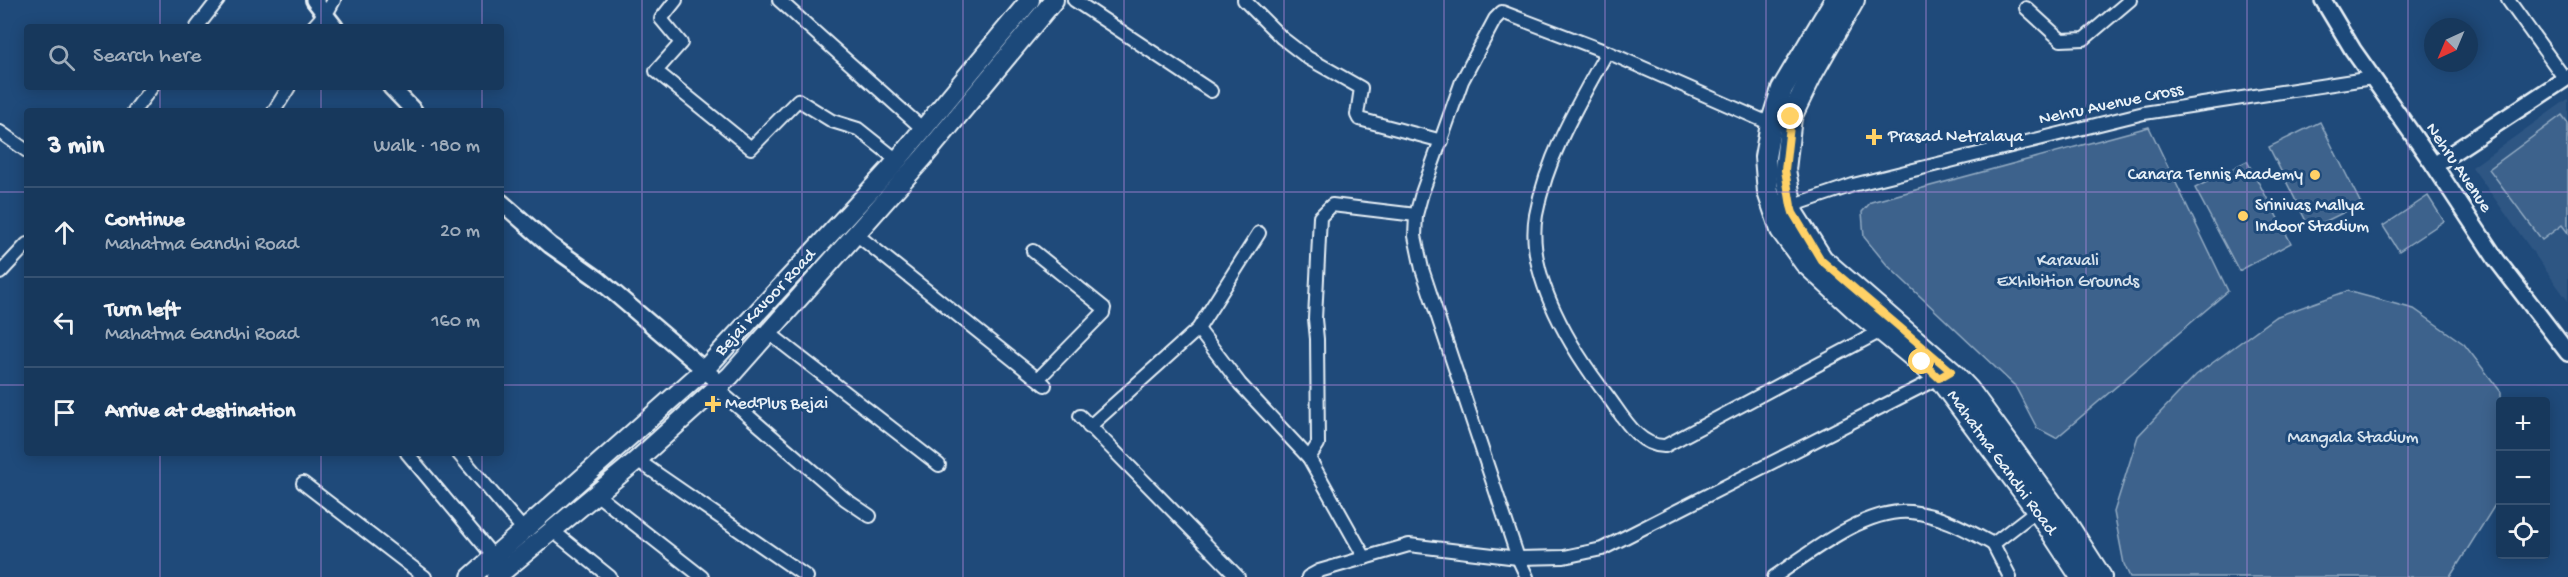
<!DOCTYPE html>
<html lang="en">
<head>
<meta charset="utf-8">
<style>
	body { margin:0; font-family:"Gochi Hand",sans-serif; background:#203f62; color:#f1f3f6 }
	.controls { position:absolute; right:18px; bottom:18px; display:grid; overflow:hidden; border-radius:6px; box-shadow:0 3px 15px #0003 }
	.controls button { width:54px; height:54px; display:grid; place-items:center; padding:0; border:0; border-bottom:2px solid #365272; background:#17385c; color:#f1f3f6; font:30px sans-serif }
	.compass { position:absolute; left:2424px; top:18px; width:54px; height:54px; border-radius:50%; background:#17385c; box-shadow:0 3px 15px #0003; rotate:224deg }
	.stop { position:absolute; width:18px; height:18px; margin:-14px; border:4px solid #ffd166; border-radius:50%; background:#fff }
	.stop.end { background:#ffd166; border-color:#fff; box-shadow:0 2px 6px #0008 }
	.list { margin:0; padding:0; list-style:none }
	h2 { display:flex; justify-content:space-between; align-items:center; height:78px; margin:0; padding:0 24px; font-size:26px }
	h2 small { font-size:20px; font-weight:400; color:#9eacbb }
	.list li { display:grid; grid-template-columns:39px 1fr auto; gap:18px; align-items:center; box-sizing:border-box; height:90px; padding:0 24px; border-top:2px solid #365272 }
	.list b { display:block; font-size:22px; white-space:nowrap }
	.list p { margin:0; font-size:20px; white-space:nowrap; color:#9eacbb }
	.list em { font-size:20px; font-style:normal; color:#9eacbb }
	.icon { flex:none; width:33px; height:33px; fill:none; stroke:currentColor; stroke-width:2; stroke-linecap:round; stroke-linejoin:round }
	.map { position:relative; flex:none; width:2568px; height:577px; overflow:hidden }
	.search { position:absolute; background:#17385c; box-shadow:0 3px 15px #0003; left:24px; top:24px; width:480px; height:66px; display:flex; align-items:center; gap:15px; box-sizing:border-box; padding:0 21px; border-radius:6px; color:#9eacbb; font-size:22px }
	.panel { position:absolute; background:#17385c; box-shadow:0 3px 15px #0003; left:24px; top:108px; width:480px; height:348px; border-radius:6px }
	.map>svg:first-child { display:block }
	.built { fill:#2e5683 }
	.green { fill:#3c628c; stroke:#92aac2; stroke-width:1.5 }
	.lines { fill:none; stroke-linecap:round; stroke-linejoin:round }
	.minor-casing { stroke:#e8f1f8; stroke-width:16 }
	.tertiary-casing { stroke:#e8f1f8; stroke-width:20 }
	.secondary-casing { stroke:#e8f1f8; stroke-width:22 }
	.primary-casing { stroke:#e8f1f8; stroke-width:24 }
	.minor { stroke:#1f4a7a; stroke-width:12 }
	.tertiary { stroke:#1f4a7a; stroke-width:15 }
	.secondary { stroke:#1f4a7a; stroke-width:18 }
	.primary { stroke:#1f4a7a; stroke-width:20 }
	.route { stroke:#ffd166; stroke-width:8 }
	.grid { fill:none; stroke:#ac85d9; stroke-width:1.5; stroke-opacity:0.55 }
	.poi-dot { fill:#ffd166; stroke:#1f4a7a; stroke-width:2 }
	.labels { text-anchor:middle; dominant-baseline:central; stroke-width:6; stroke-linejoin:round; paint-order:stroke }
	.street-label { font-size:18px; fill:#e8f1f8; stroke:#1f4a7a }
	.poi-label { font-size:18px; fill:#e8f1f8; stroke:#1f4a7a; text-anchor:start }
	.park-label { font-size:18px; fill:#d7e3ed; stroke:#1f4a7a }
</style>
</head>
<body>
<div class="map">
<svg width="2568" height="577" viewBox="0 0 2568 577">
	<rect width="100%" height="100%" fill="#1f4a7a"/>
	<filter id="ink" filterUnits="userSpaceOnUse"><feTurbulence type="fractalNoise" baseFrequency=".0167" numOctaves="2"/><feDisplacementMap in="SourceGraphic" scale="12" xChannelSelector="R" yChannelSelector="G"/><feConvolveMatrix kernelMatrix="1 2 1 2 8 2 1 2 1" color-interpolation-filters="sRGB"/></filter>
	<g filter="url(#ink)">
		<path class="built" d="M2568 99V301L2472 167Z"/>
		<g class="green">
			<path d="M2562 115 2568 123V233L2562 225 2542 240 2489 169Z"/>
			<path d="M2320 122 2361 204 2310 229 2269 147Z"/>
			<path d="M2149 127 2228 291 2056 438 2037 428 2015 386 1887 265 1864 237 1862 212 1871 202Z"/>
			<path d="M2247 161 2291 243 2239 271 2195 188Z"/>
			<path d="M2428 196 2444 221 2399 251 2383 226Z"/>
			<path d="M2347 291 2414 309 2464 344 2501 392 2500 497 2450 577H2130L2124 564 2114 512 2138 436 2196 375 2275 317Z"/>
		</g>
		<g class="lines">
			<defs>
				<g id="minor">
					<path d="M676 0 661 19 681 43 656 71 751 148 798 100 832 121 858 129 897 160"/>
					<path d="M779 0 923 129"/>
					<path d="M1074 0 1211 91"/>
					<path d="M1244 0 1282 38 1308 58 1361 88 1357 115 1359 119 1442 141"/>
					<path d="M2508 0 2565 79"/>
					<path d="M2026 8 2061 40 2084 39 2130 0"/>
					<path d="M197 27 218 0"/>
					<path d="M313 27 329 9 334 0"/>
					<path d="M1607 52C1578 104 1547 156 1536 215 1525 276 1573 352 1609 398 1623 417 1639 447 1665 446L1881 331"/>
					<path d="M134 111 152 87"/>
					<path d="M274 111 289 87"/>
					<path d="M0 132 27 151"/>
					<path d="M1791 206 1853 185 2144 113 2372 78"/>
					<path d="M856 234 1045 385"/>
					<path d="M1033 251 1104 308 1103 313 1038 379"/>
					<path d="M0 273 27 244"/>
					<path d="M1198 329 1240 384 1309 458 1365 558"/>
					<path d="M769 333 939 465"/>
					<path d="M716 388 845 499 870 516"/>
					<path d="M1080 416 1238 577"/>
					<path d="M1089 427 1198 329 1259 233"/>
					<path d="M407 453 493 556"/>
					<path d="M458 453 523 529"/>
					<path d="M1309 458 1318 444 1317 339 1315 319 1320 217 1332 205 1416 215"/>
					<path d="M637 460 807 577"/>
					<path d="M303 483 425 577"/>
					<path d="M596 494 702 577"/>
					<path d="M553 531 610 577"/>
					<path d="M1993 544 2010 577"/>
					<path d="M1308 577 1319 571 1409 545 1518 558 1564 557 1602 549 1942 376"/>
					<path d="M1527 577 1518 558 1422 269 1415 236 1416 215 1422 193 1462 81 1495 19 1502 12 1607 52 1771 124"/>
					<path d="M1774 577C1811 552 1865 508 1911 512 1941 515 1967 530 1993 544L2037 510"/>
				</g>
				<g id="tertiary">
					<path d="M314 0 335 27"/>
					<path d="M2323 0 2353 50 2434 165 2496 259 2568 353"/>
					<path d="M391 87 414 111"/>
					<path d="M2434 165 2568 77"/>
					<path d="M501 202 550 245 598 279 721 384"/>
				</g>
				<g id="secondary">
					<path d="M471 577 704 370 890 169 1030 0"/>
					<path d="M496 577 637 460 730 376 923 158 1054 0"/>
				</g>
				<g id="primary">
					<path d="M1835 0 1782 89 1771 124 1765 157 1768 192 1781 230 1805 263 1855 309 1939 378 2037 510 2081 577"/>
					<path d="M1854 0 1813 72 1791 117 1785 170 1793 213 1822 259 1951 371 1969 390 2067 524 2101 577"/>
				</g>
			</defs>
			<use href="#minor" class="minor-casing"/>
			<use href="#tertiary" class="tertiary-casing"/>
			<use href="#secondary" class="secondary-casing"/>
			<use href="#primary" class="primary-casing"/>
			<use href="#minor" class="minor"/>
			<use href="#tertiary" class="tertiary"/>
			<use href="#secondary" class="secondary"/>
			<use href="#primary" class="primary"/>
		</g>
	</g>
	<g class="lines" filter="url(#ink)">
		<path class="route" d="M1791 117 1785 170 1791 206 1793 213 1821 260 1951 371 1939 378 1922 362"/>
	</g>
	<path class="grid" d="M160 0V27M321 0V27M482 0V27M642 0V577M802 0V577M963 0V577M1124 0V577M1284 0V577M1444 0V577M1605 0V577M1766 0V577M1926 0V577M2086 0V577M2247 0V577M2408 0V577M160 87V111M321 87V111M482 87V111M0 192H27M501 192H2568M0 385H27M501 385H2568M160 453V577M321 453V577M482 453V577"/>
	<g class="poi-dot">
		<path d="M1871 128h6v6h6v6h-6v6h-6v-6h-6v-6h6z"/>
		<circle cx="2315" cy="175" r="6"/>
		<circle cx="2243" cy="216" r="6"/>
		<path d="M710 395h6v6h6v6h-6v6h-6v-6h-6v-6h6z"/>
	</g>
	<g class="labels">
		<g class="street-label">
			<text transform="translate(2111 105) rotate(-12)">Nehru Avenue Cross</text>
			<text transform="translate(2458 168) rotate(56)">Nehru Avenue</text>
			<text transform="translate(766 303) rotate(-47)">Bejai Kavoor Road</text>
			<text transform="translate(2001 463) rotate(54)">Mahatma Gandhi Road</text>
		</g>
		<g class="poi-label">
			<text x="1888" y="137">Prasad Netralaya</text>
			<text x="2303" y="175" text-anchor="end">Canara Tennis Academy</text>
			<text x="2255" y="206">Srinivas Mallya<tspan x="2255" dy="21">Indoor Stadium</tspan></text>
			<text x="725" y="404">MedPlus Bejai</text>
		</g>
		<g class="park-label">
			<text x="2068" y="261">Karavali<tspan x="2068" dy="21">Exhibition Grounds</tspan></text>
			<text x="2353" y="438">Mangala Stadium</text>
		</g>
	</g>
</svg>
<div class="controls">
<button>+</button>
<button>−</button>
<button><svg class="icon" aria-label="locate" viewBox="0 0 24 24"><circle cx="12" cy="12" r="6"/><path d="M12 2v4M12 18v4M2 12h4M18 12h4"/></svg></button>
</div>
<svg class="compass" viewBox="-18 -18 36 36"><path d="M0-13l5 13h-10z" fill="#e53935"/><path d="M0 13l5-13h-10z" fill="#9eacbb"/></svg>
<div class="stop" style="left:1922px;top:362px"></div>
<div class="stop end" style="left:1791px;top:117px"></div>
<div class="search"><svg class="icon" aria-label="search" viewBox="0 0 24 24"><circle cx="10" cy="10" r="6"/><path d="M15 15l6 6"/></svg>Search here</div>
<section class="panel">
<h2>3 min<small>Walk · 180 m</small></h2>
<ul class="list">
<li><svg class="icon" aria-label="ahead" viewBox="0 0 24 24"><path d="M12 20V5M6 11l6-6 6 6"/></svg><div><b>Continue</b><p>Mahatma Gandhi Road</p></div><em>20 m</em></li>
<li><svg class="icon" aria-label="left" viewBox="0 0 24 24"><path d="M17 20v-9H6M10 6l-5 5 5 5"/></svg><div><b>Turn left</b><p>Mahatma Gandhi Road</p></div><em>160 m</em></li>
<li><svg class="icon" aria-label="arrive" viewBox="0 0 24 24"><path d="M6 21V4h12l-3 4 3 4H6"/></svg><div><b>Arrive at destination</b></div></li>
</ul>
</section>
</div>
</body>
</html>
